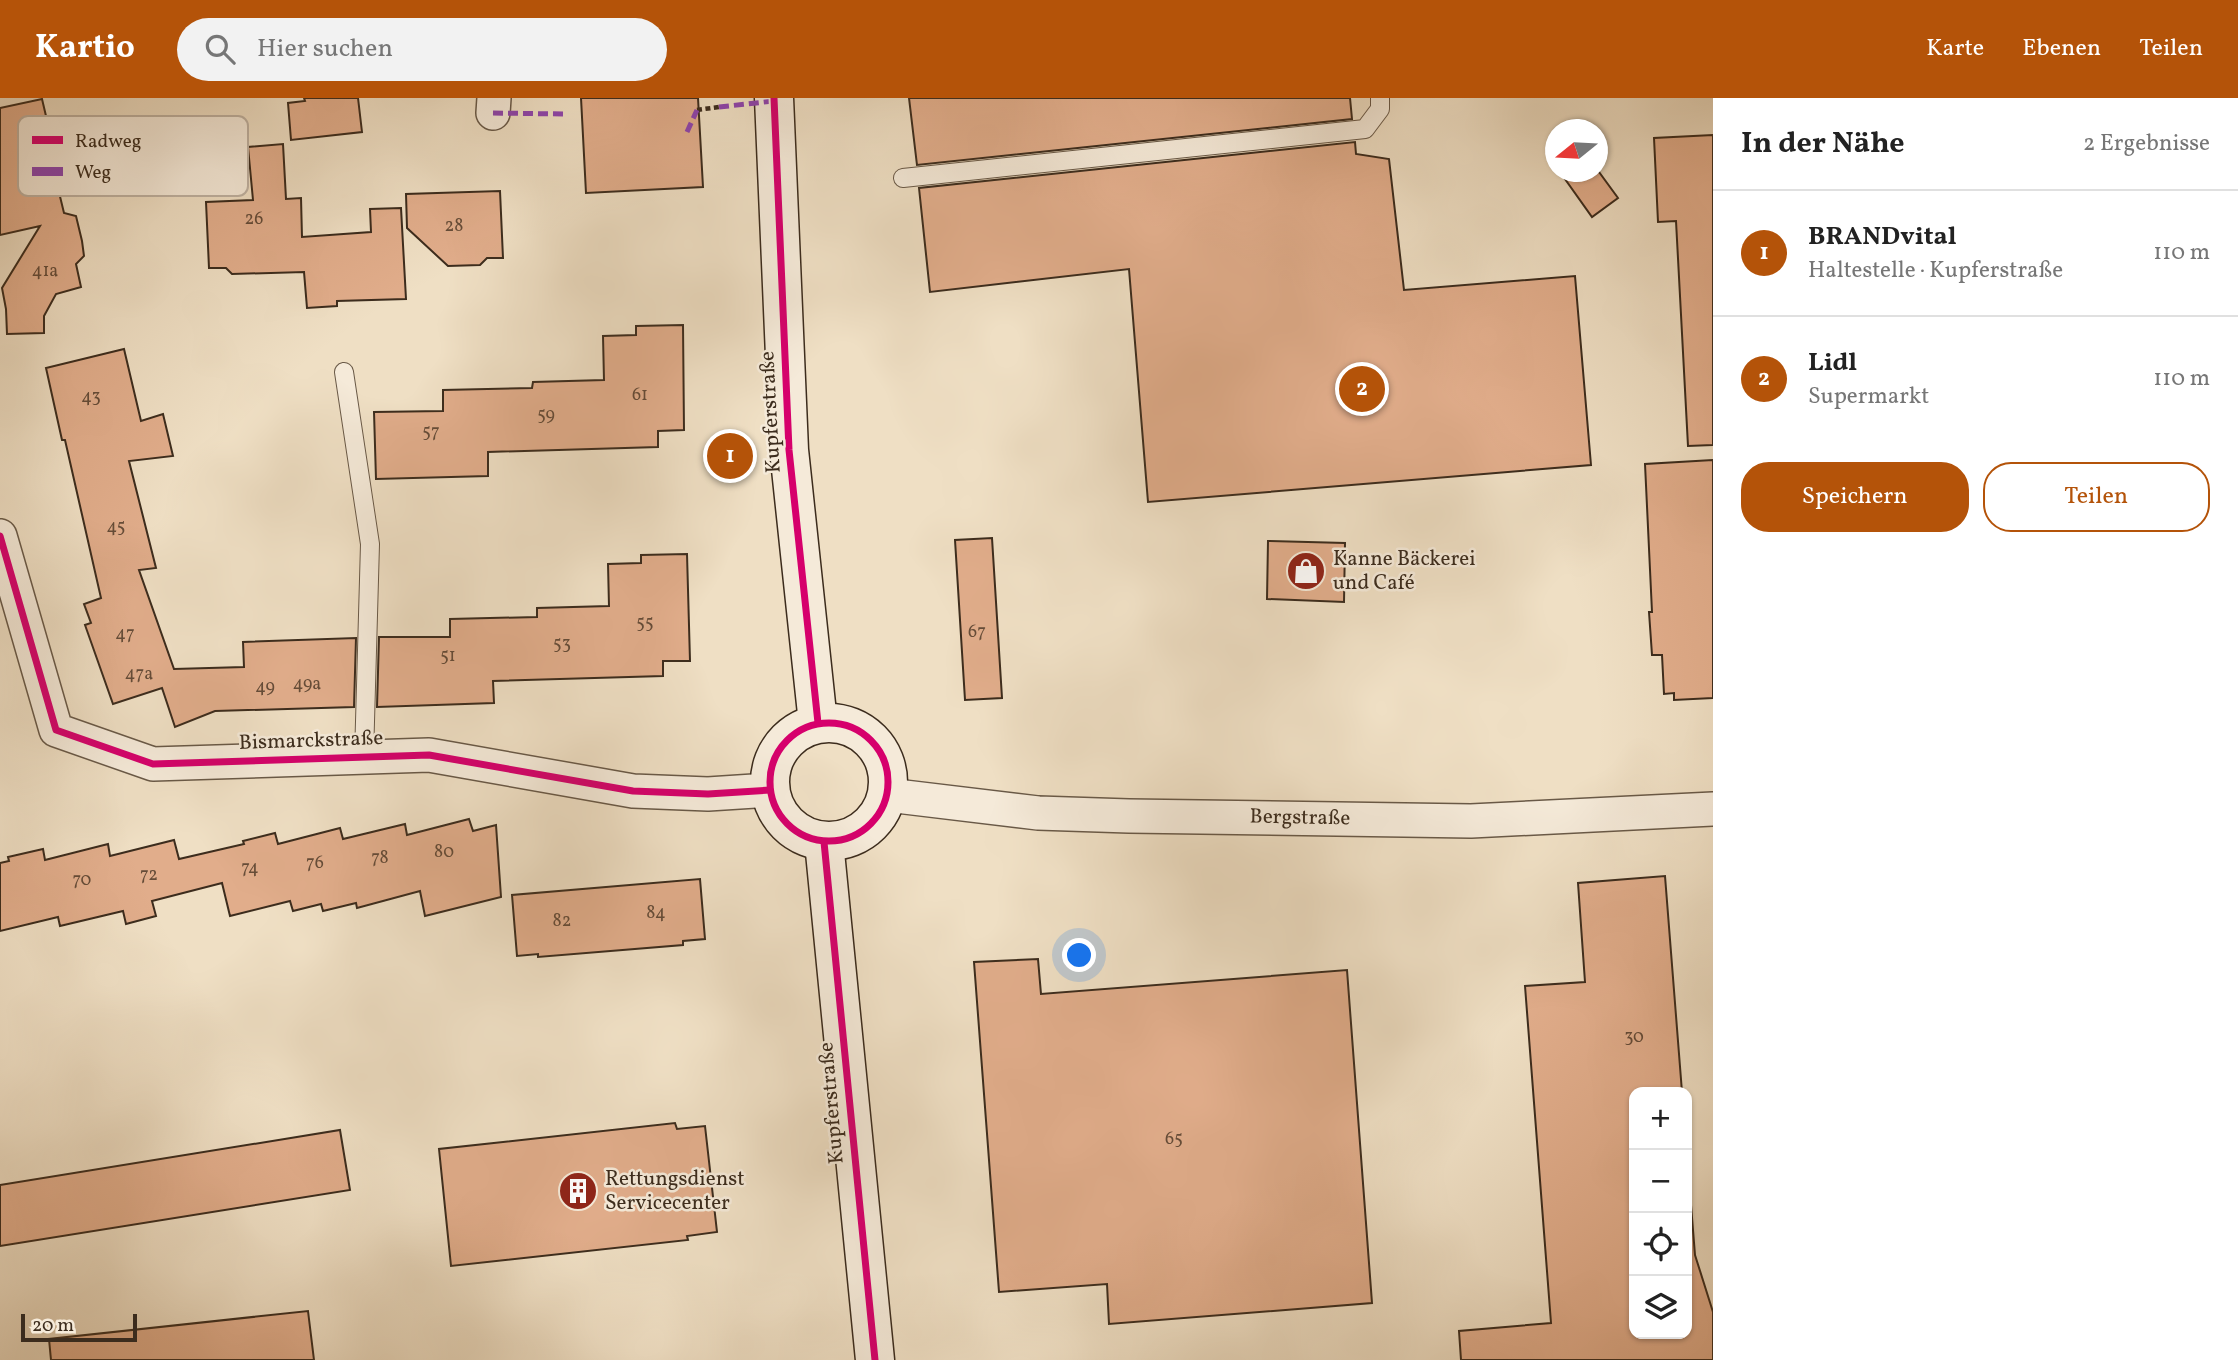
<!DOCTYPE html>
<html lang="de">
<head>
<meta charset="utf-8">
<style>
	body { margin:0; font-family:Vollkorn,serif; background:#f2f2f2; color:#222 }
	.controls { position:absolute; right:21px; bottom:21px; display:grid; overflow:hidden; border-radius:14px; box-shadow:0 2px 5px #0004 }
	.controls button { width:63px; height:63px; display:grid; place-items:center; padding:0; border:0; border-bottom:2px solid #e0e0e0; background:#fff; color:#222; font:35px sans-serif }
	.compass { position:absolute; left:1545px; top:21px; width:63px; height:63px; border-radius:50%; background:#fff; box-shadow:0 2px 5px #0004; rotate:252deg }
	.scale { position:absolute; left:21px; bottom:18px; width:116px; box-sizing:border-box; padding-left:7px; border:4px solid #3c2c1d; border-top:0; font-size:19px; line-height:24px; white-space:nowrap; color:#3c2c1d; -webkit-text-stroke:5px #f5ead9; paint-order:stroke }
	.you { position:absolute; left:1080px; top:858px; width:24px; height:24px; margin:-18px; border:5px solid #fff; border-radius:50%; background:#1a73e8; box-shadow:0 0 0 10px #1a73e833 }
	.badge { display:grid; place-items:center; width:46px; height:46px; border-radius:50%; background:#b45309; color:#fff; font-size:23px; font-weight:700 }
	.pin { position:absolute; translate:-50% -50%; border:4px solid #fff; box-shadow:0 2px 7px #0006 }
	.list { margin:0; padding:0; list-style:none }
	h2 { display:flex; justify-content:space-between; align-items:center; height:91px; margin:0; padding:0 28px; font-size:30px }
	h2 small { font-size:23px; font-weight:400; color:#767676 }
	.list li { display:grid; grid-template-columns:46px 1fr auto; gap:21px; align-items:center; box-sizing:border-box; height:126px; padding:0 28px; border-top:2px solid #e0e0e0 }
	.list b { display:block; font-size:26px; white-space:nowrap }
	.list p { margin:0; font-size:23px; white-space:nowrap; color:#767676 }
	.list em { font-size:23px; font-style:normal; color:#767676 }
	.actions { display:flex; gap:14px; padding:21px 28px }
	.actions a { flex:1; padding:16px 0; border:2px solid #b45309; border-radius:28px; text-align:center; font-size:24px; color:#b45309 }
	.actions .main { background:#b45309; color:#fff }
	.icon { flex:none; width:38px; height:38px; fill:none; stroke:currentColor; stroke-width:2; stroke-linecap:round; stroke-linejoin:round }
	.map { position:relative; flex:none; width:1713px; height:1262px; overflow:hidden }
	header { display:flex; align-items:center; gap:42px; box-sizing:border-box; height:98px; padding:0 35px; background:#b45309; color:#fff }
	header strong { font-size:33px }
	nav { display:flex; gap:38px; margin-inline-start:auto; font-size:24px }
	.search { width:490px; height:63px; background:#f2f2f2; display:flex; align-items:center; gap:18px; box-sizing:border-box; padding:0 24px; border-radius:38px; color:#767676; font-size:26px }
	main { display:flex }
	aside { flex:1; background:#fff }
	.map>svg:first-child { display:block }
	.building { fill:#e1ad8b; stroke:#3c2c1d; stroke-width:2 }
	.lines { fill:none; stroke-linecap:round; stroke-linejoin:round }
	.lane-casing { stroke:#695947; stroke-width:20 }
	.street-casing { stroke:#695947; stroke-width:36 }
	.secondary-casing { stroke:#3c2c1d; stroke-width:41 }
	.path { stroke:#3c2c1d; stroke-width:4.5; stroke-dasharray:5 3.5; stroke-linecap:butt }
	.lane { stroke:#f5ead9; stroke-width:18 }
	.street { stroke:#f5ead9; stroke-width:33 }
	.secondary { stroke:#f5ead9; stroke-width:38 }
	.quiet { stroke:#8e44ad; stroke-width:5; stroke-dasharray:10 5; stroke-linecap:butt }
	.cycleway-casing { stroke:#f5ead9; stroke-width:11 }
	.cycleway { stroke:#d6006c; stroke-width:7 }
	.labels { text-anchor:middle; dominant-baseline:central; stroke-width:5; stroke-linejoin:round; paint-order:stroke }
	.number-label { font-size:18px; fill:#654c38 }
	.street-label { font-size:21px; fill:#3c2c1d; stroke:#f5ead9 }
	.poi-label { font-size:21px; fill:#3c2c1d; stroke:#f5ead9; text-anchor:start }
	.key { fill:#f5ead9; stroke:#beb1a1; stroke-width:2 }
	.key-label { font-size:19px; fill:#3c2c1d }
</style>
</head>
<body>
<header>
<strong>Kartio</strong>
<div class="search"><svg class="icon" aria-label="search" viewBox="0 0 24 24"><circle cx="10" cy="10" r="6"/><path d="M15 15l6 6"/></svg>Hier suchen</div>
<nav><a>Karte</a><a>Ebenen</a><a>Teilen</a></nav>
</header>
<main>
<div class="map">
<svg width="1713" height="1262" viewBox="0 0 1713 1262">
	<rect width="100%" height="100%" fill="#efdfc4"/>
	<filter id="stains"><feTurbulence type="fractalNoise" baseFrequency=".00286" numOctaves="4"/><feColorMatrix values="0 0 0 0 .2 0 0 0 0 .09 0 0 0 0 .02 0 0 0 .5 -.17"/></filter>
	<radialGradient id="worn" r=".72"><stop offset=".6" stop-color="#630" stop-opacity="0"/><stop offset="1" stop-color="#630" stop-opacity=".3"/></radialGradient>
	<g class="building">
		<path d="M304 0H358L362 34 291 42 288 5 305 3Z"/>
		<path d="M581 0H698L703 89 586 95Z"/>
		<path d="M909 0H1350L1352 21 917 67Z"/>
		<path d="M42 1 54 52 49 53 64 115 76 118 82 143 84 158 76 166 81 189 56 196 44 218V235L7 236 6 211 2 190 40 128 0 137V10Z"/>
		<path d="M1713 37V347L1688 348 1676 123 1658 124 1654 40Z"/>
		<path d="M1355 44 1356 56 1389 61 1404 192 1575 178 1591 367 1148 404 1129 171 930 194 919 90Z"/>
		<path d="M283 46 286 101 301 100 302 139 371 134 370 111 401 110 406 201 337 203V208L307 210 304 174 232 176 226 170H209L206 104 253 102 248 49Z"/>
		<path d="M1560 74H1599L1618 100 1592 119Z"/>
		<path d="M500 93 503 160H487L480 167 448 168 407 130 406 96Z"/>
		<path d="M683 227 684 332 658 333V349L488 354V378L376 381 374 314 443 313V292L532 290 533 284 604 282 603 238 636 237V228Z"/>
		<path d="M124 251 141 323 163 316 173 358 129 363 156 470 139 472 174 571 244 569 243 544 356 540 354 609 215 613 175 629 162 590 113 606 85 527 91 525 84 506 101 500 65 342H62L46 270Z"/>
		<path d="M1713 362V600L1674 602V595L1664 596 1662 557H1652L1649 514H1652L1645 366Z"/>
		<path d="M992 440 1002 600 965 602 955 442Z"/>
		<path d="M1268 443 1345 445 1344 504 1267 501Z"/>
		<path d="M687 456 690 563H663V578L493 583 494 605 377 609 379 539H450V521L537 519V510L609 508 608 466 641 465V457Z"/>
		<path d="M469 721 473 733 496 727 501 799 425 818 420 793 357 810 356 805 323 813 321 806 293 813 290 803 230 818 222 785 152 803 156 818 126 826 123 813 60 828 58 819 0 833V765L9 763 8 759 43 751 45 762 108 746 110 758 174 742 179 761 244 746 243 743 275 735 278 746 340 730 343 741 405 726 407 737Z"/>
		<path d="M1665 778 1682 994H1634V1236H1687V1057L1695 1157 1713 1214V1262H1461L1459 1233 1551 1225 1525 888 1585 884 1578 785Z"/>
		<path d="M700 781 705 841 683 843V847L538 859V856L517 858 512 797Z"/>
		<path d="M1038 861 1041 896 1347 872 1372 1205 1109 1226 1107 1186 999 1194 974 864Z"/>
		<path d="M675 1025 677 1031 705 1028 717 1134 687 1138 688 1142 451 1168 439 1051Z"/>
		<path d="M340 1032 350 1092 0 1148V1087Z"/>
		<path d="M308 1213 314 1262H51L49 1241Z"/>
	</g>
	<g class="lines">
		<defs>
			<g id="lane">
				<path d="M903 80 1365 31 1380 11V0"/>
				<path d="M344 274 370 446 364 659"/>
			</g>
			<g id="street">
				<path d="M493 15 494 0"/>
				<path d="M0 438 56 632 153 666 429 657 633 693 708 696 770 692"/>
				<path d="M888 697 1038 715 1129 718 1471 723 1713 711"/>
			</g>
			<g id="secondary">
				<path d="M774 0 789 352 818 625"/>
				<circle cx="829" cy="684" r="59"/>
				<path d="M824 744 875 1262"/>
			</g>
		</defs>
		<use href="#lane" class="lane-casing"/>
		<use href="#street" class="street-casing"/>
		<use href="#secondary" class="secondary-casing"/>
		<path class="path" d="M697 12 719 9"/>
		<use href="#lane" class="lane"/>
		<use href="#street" class="street"/>
		<use href="#secondary" class="secondary"/>
		<g class="quiet">
			<path d="M719 9 774 3"/>
			<path d="M493 15 564 16"/>
			<path d="M687 34 697 12"/>
		</g>
		<defs>
			<g id="cycleway">
				<path d="M774 0 789 352 818 625"/>
				<path d="M0 438 56 632 153 666 429 657 633 693 708 696 770 692"/>
				<circle cx="829" cy="684" r="59"/>
				<path d="M824 744 875 1262"/>
			</g>
		</defs>
		<use href="#cycleway" class="cycleway-casing"/>
		<use href="#cycleway" class="cycleway"/>
	</g>
	<defs>
		<symbol id="shop-disc" viewBox="-11 -11 22 22"><circle r="9.5" fill="#8f2418" stroke="#f5ead9"/><path d="M-5-2.5h2.3a2.7 3.5 0 0 1 5.4 0H5L5.5 6h-11ZM-1.5-2.5h3a1.5 2.3 0 0 0-3 0Z" fill="#fff"/></symbol>
		<symbol id="building-disc" viewBox="-11 -11 22 22"><circle r="9.5" fill="#8f2418" stroke="#f5ead9"/><path d="M-4-6H4V6H1V3H-1V6H-4ZM-2.5-4.3h1.7v1.8h-1.7ZM.8-4.3h1.7v1.8H.8ZM-2.5-1h1.7V.8h-1.7ZM.8-1h1.7V.8H.8Z" fill="#fff"/></symbol>
	</defs>
	<g fill-rule="evenodd">
		<use href="#shop-disc" x="1284" y="451" width="44" height="44"/>
		<use href="#building-disc" x="556" y="1071" width="44" height="44"/>
	</g>
	<g class="labels">
		<g class="number-label">
			<text x="254" y="121">26</text>
			<text x="454" y="128">28</text>
			<text x="45" y="173">41a</text>
			<text x="640" y="297">61</text>
			<text x="91" y="299">43</text>
			<text x="546" y="317">59</text>
			<text x="431" y="334">57</text>
			<text x="116" y="429">45</text>
			<text x="645" y="525">55</text>
			<text x="977" y="534">67</text>
			<text x="125" y="536">47</text>
			<text x="562" y="546">53</text>
			<text x="448" y="558">51</text>
			<text x="139" y="576">47a</text>
			<text x="307" y="586">49a</text>
			<text x="265" y="589">49</text>
			<text x="444" y="754">80</text>
			<text x="380" y="760">78</text>
			<text x="315" y="765">76</text>
			<text x="250" y="770">74</text>
			<text x="149" y="777">72</text>
			<text x="82" y="782">70</text>
			<text x="656" y="815">84</text>
			<text x="562" y="823">82</text>
			<text x="1634" y="939">30</text>
			<text x="1174" y="1041">65</text>
		</g>
		<g class="street-label">
			<text transform="translate(771 314) rotate(-93)">Kupferstraße</text>
			<text transform="translate(311 643) rotate(-2)">Bismarckstraße</text>
			<text transform="translate(1300 720) rotate(1)">Bergstraße</text>
			<text transform="translate(832 1005) rotate(-95)">Kupferstraße</text>
		</g>
		<g class="poi-label">
			<text x="1333" y="461">Kanne Bäckerei<tspan x="1333" dy="24">und Café</tspan></text>
			<text x="605" y="1081">Rettungsdienst<tspan x="605" dy="24">Servicecenter</tspan></text>
		</g>
	</g>
	<rect x="18" y="18" width="230" height="80" rx="10" class="key"/>
	<rect x="32" y="38" width="31" height="8" fill="#d6006c"/>
	<rect x="32" y="69" width="31" height="9" fill="#8e44ad"/>
	<g class="key-label">
		<text x="75" y="49">Radweg</text>
		<text x="75" y="80">Weg</text>
	</g>
	<rect width="100%" height="100%" filter="url(#stains)"/>
	<rect width="100%" height="100%" fill="url(#worn)"/>
</svg>
<div class="controls">
<button>+</button>
<button>−</button>
<button><svg class="icon" aria-label="locate" viewBox="0 0 24 24"><circle cx="12" cy="12" r="6"/><path d="M12 2v4M12 18v4M2 12h4M18 12h4"/></svg></button>
<button><svg class="icon" aria-label="layers" viewBox="0 0 24 24"><path d="M12 4l9 5-9 5-9-5zM3 14l9 5 9-5"/></svg></button>
</div>
<svg class="compass" viewBox="-18 -18 36 36"><path d="M0-13l5 13h-10z" fill="#e53935"/><path d="M0 13l5-13h-10z" fill="#767676"/></svg>
<div class="scale">20 m</div>
<div class="you"></div>
<div class="pin badge" style="left:730px;top:358px">1</div>
<div class="pin badge" style="left:1362px;top:291px">2</div>
</div>
<aside>
<h2>In der Nähe<small>2 Ergebnisse</small></h2>
<ul class="list">
<li><span class="badge">1</span><div><b>BRANDvital</b><p>Haltestelle · Kupferstraße</p></div><em>110 m</em></li>
<li><span class="badge">2</span><div><b>Lidl</b><p>Supermarkt</p></div><em>110 m</em></li>
</ul>
<div class="actions"><a class="main">Speichern</a><a>Teilen</a></div>
</aside>
</main>
</body>
</html>
